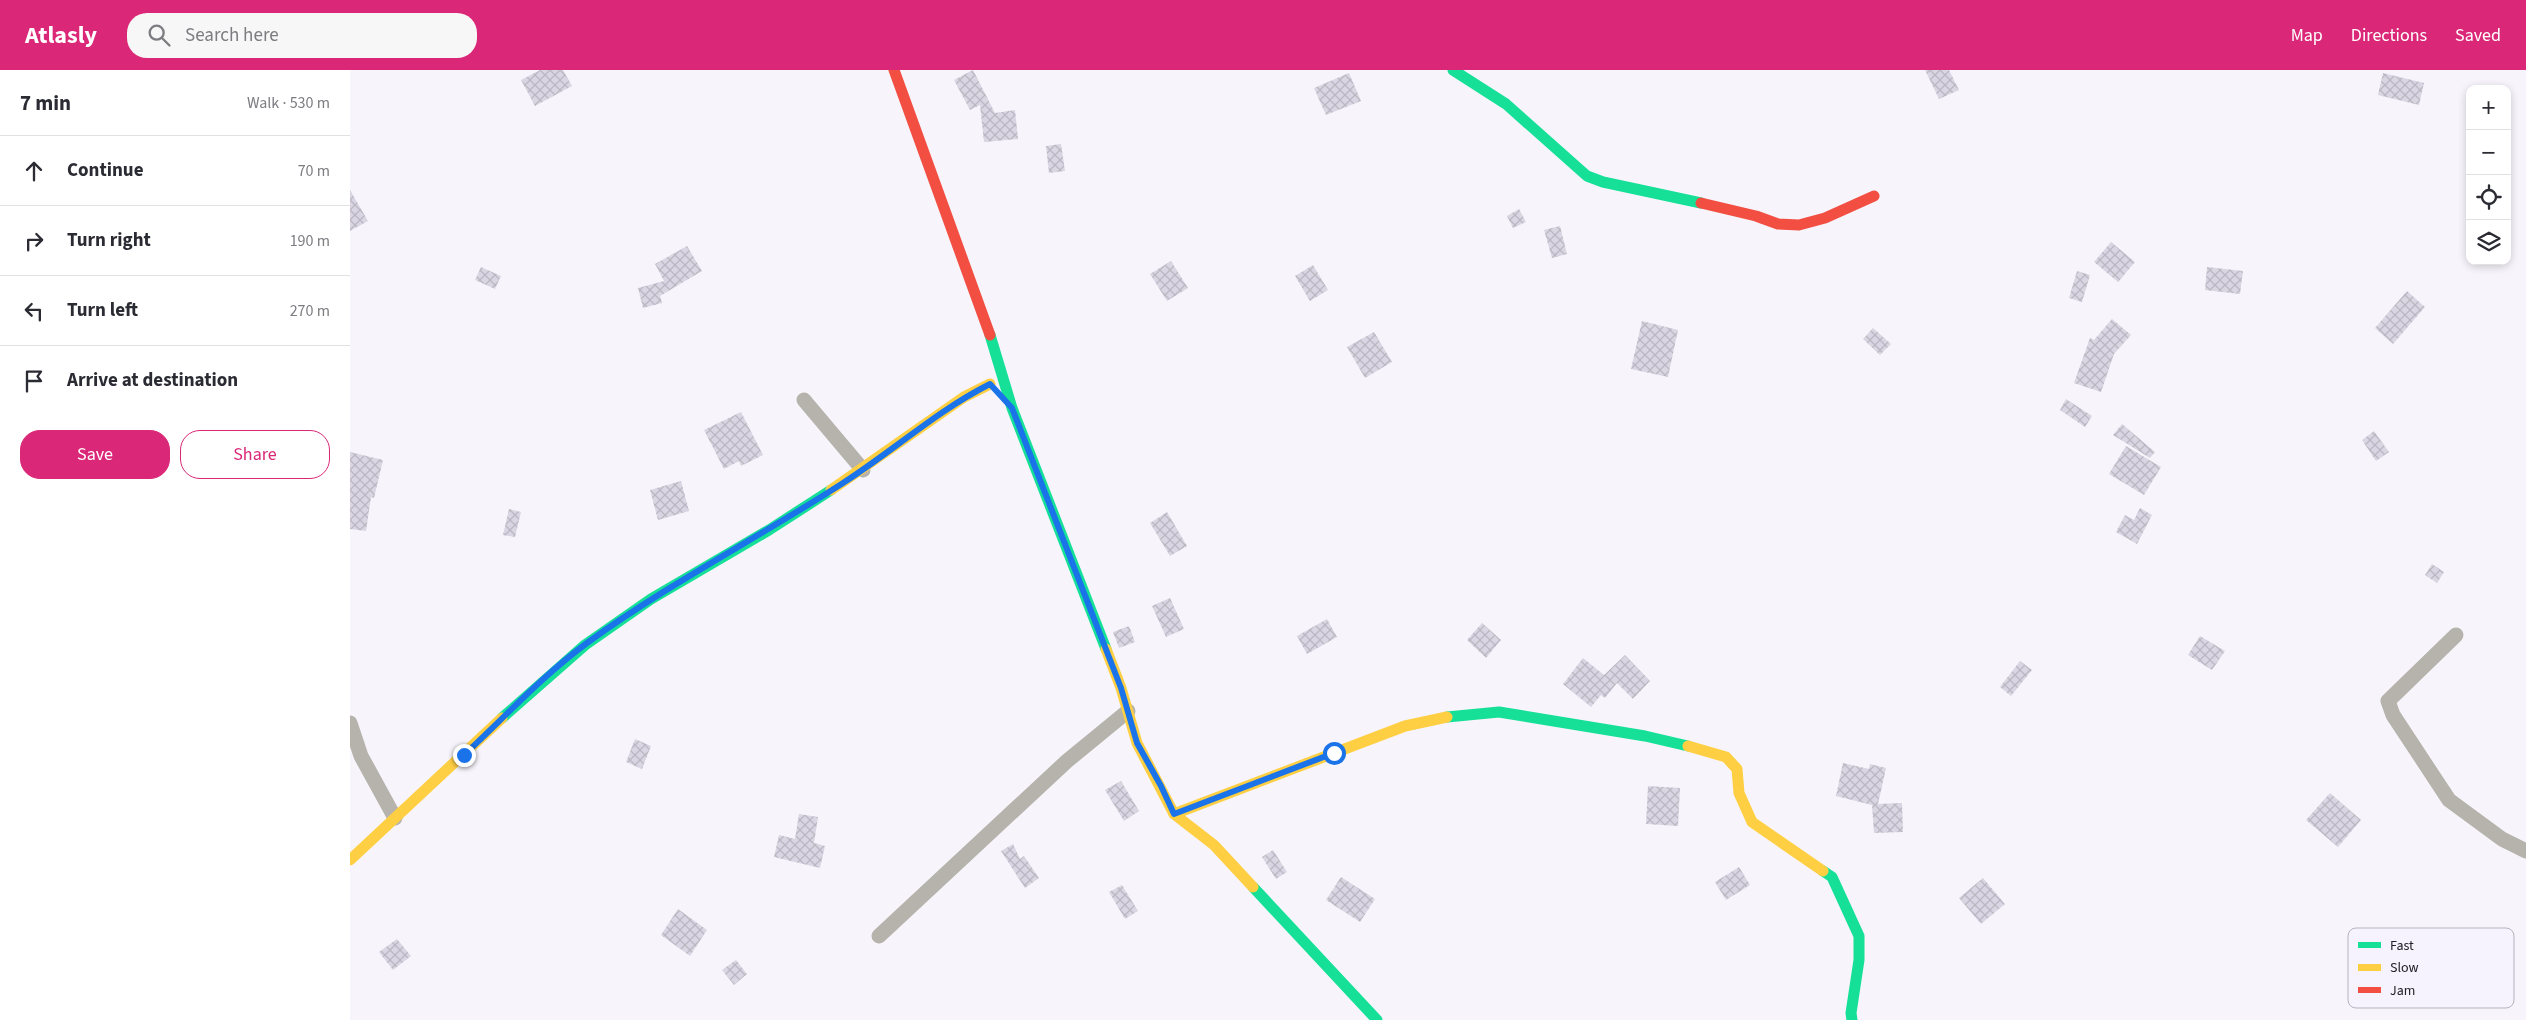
<!DOCTYPE html>
<html lang="en">
<head>
<meta charset="utf-8">
<style>
	body { margin:0; font-family:"Source Sans 3",sans-serif; background:#f7f7f7; color:#2b2b33 }
	.controls { position:absolute; right:15px; top:15px; display:grid; overflow:hidden; border-radius:10px; box-shadow:0 2px 8px #0003 }
	.controls button { width:45px; height:45px; display:grid; place-items:center; padding:0; border:0; border-bottom:1px solid #e1e1e2; background:#fff; color:#2b2b33; font:25px sans-serif }
	.stop { position:absolute; width:15px; height:15px; margin:-11px; border:4px solid #1a73e8; border-radius:50%; background:#fff }
	.stop.end { background:#1a73e8; border-color:#fff; box-shadow:0 1px 5px #0008 }
	.list { margin:0; padding:0; list-style:none }
	h2 { display:flex; justify-content:space-between; align-items:center; height:65px; margin:0; padding:0 20px; font-size:21px }
	h2 small { font-size:16px; font-weight:400; color:#7c7c81 }
	.list li { display:grid; grid-template-columns:32px 1fr auto; gap:15px; align-items:center; box-sizing:border-box; height:70px; padding:0 20px; border-top:1px solid #e1e1e2 }
	.list b { display:block; font-size:19px; white-space:nowrap }
	.list em { font-size:16px; font-style:normal; color:#7c7c81 }
	.actions { display:flex; gap:10px; padding:15px 20px }
	.actions a { flex:1; padding:11px 0; border:1px solid #db2777; border-radius:20px; text-align:center; font-size:18px; color:#db2777 }
	.actions .main { background:#db2777; color:#fff }
	.icon { flex:none; width:28px; height:28px; fill:none; stroke:currentColor; stroke-width:2; stroke-linecap:round; stroke-linejoin:round }
	.map { position:relative; flex:none; width:2176px; height:950px; overflow:hidden }
	header { display:flex; align-items:center; gap:30px; box-sizing:border-box; height:70px; padding:0 25px; background:#db2777; color:#fff }
	header strong { font-size:24px }
	nav { display:flex; gap:28px; margin-inline-start:auto; font-size:18px }
	.search { width:350px; height:45px; background:#f7f7f7; display:flex; align-items:center; gap:12px; box-sizing:border-box; padding:0 18px; border-radius:20px; color:#7c7c81; font-size:19px }
	main { display:flex }
	aside { flex:1; background:#fff }
	.map>svg:first-child { display:block }
	.building { fill:url(#building-cross-hatch) }
	.lines { fill:none; stroke-linecap:round; stroke-linejoin:round }
	.street { stroke:#b6b2ac; stroke-width:15 }
	.fast { stroke:#16e098; stroke-width:11 }
	.slow { stroke:#ffcf43; stroke-width:11 }
	.jam { stroke:#f24e42; stroke-width:11 }
	.route { stroke:#1a73e8; stroke-width:6 }
	.key { fill:#f6f2fe; stroke:#b7b3bd; stroke-width:1 }
	.key-label { font-size:14px; fill:#232126 }
</style>
</head>
<body>
<header>
<strong>Atlasly</strong>
<div class="search"><svg class="icon" aria-label="search" viewBox="0 0 24 24"><circle cx="10" cy="10" r="6"/><path d="M15 15l6 6"/></svg>Search here</div>
<nav><a>Map</a><a>Directions</a><a>Saved</a></nav>
</header>
<main>
<aside>
<h2>7 min<small>Walk · 530 m</small></h2>
<ul class="list">
<li><svg class="icon" aria-label="ahead" viewBox="0 0 24 24"><path d="M12 20V5M6 11l6-6 6 6"/></svg><div><b>Continue</b></div><em>70 m</em></li>
<li><svg class="icon" aria-label="right" viewBox="0 0 24 24"><path d="M7 20v-9h11M14 6l5 5-5 5"/></svg><div><b>Turn right</b></div><em>190 m</em></li>
<li><svg class="icon" aria-label="left" viewBox="0 0 24 24"><path d="M17 20v-9H6M10 6l-5 5 5 5"/></svg><div><b>Turn left</b></div><em>270 m</em></li>
<li><svg class="icon" aria-label="arrive" viewBox="0 0 24 24"><path d="M6 21V4h12l-3 4 3 4H6"/></svg><div><b>Arrive at destination</b></div></li>
</ul>
<div class="actions"><a class="main">Save</a><a>Share</a></div>
</aside>
<div class="map">
<svg width="2176" height="950" viewBox="0 0 2176 950">
	<defs>
		<pattern id="building-cross-hatch" width="8" height="8" patternUnits="userSpaceOnUse" patternTransform="scale(1.25)"><rect width="8" height="8" fill="#dad5e2"/><path d="M0 0l8 8M0 8l8-8" fill="none" stroke="#bbb7c2"/></pattern>
	</defs>
	<rect width="100%" height="100%" fill="#f7f5fb"/>
	<g class="building">
		<path d="M190 0H213L222 16 185 36 171 10Z"/>
		<path d="M623 0 645 43 665 40 668 69 634 72 630 35 620 40 604 10Z"/>
		<path d="M1575 0H1599L1609 20 1589 29Z"/>
		<path d="M999 3 1011 31 976 45 964 18Z"/>
		<path d="M2033 3 2074 13 2069 35 2028 25Z"/>
		<path d="M711 74 715 101 699 103 696 76Z"/>
		<path d="M0 120 18 151 0 161Z"/>
		<path d="M1169 139 1176 152 1163 158 1157 146Z"/>
		<path d="M1210 156 1217 184 1202 188 1194 160Z"/>
		<path d="M1761 172 1785 192 1768 212 1744 192Z"/>
		<path d="M337 176 352 201 310 226 312 233 293 238 288 218 314 211 305 194Z"/>
		<path d="M821 191 838 218 817 231 800 204Z"/>
		<path d="M963 195 978 220 960 231 945 206Z"/>
		<path d="M131 197 151 206 145 219 125 210Z"/>
		<path d="M1857 197 1893 201 1890 224 1855 220Z"/>
		<path d="M1727 201 1740 205 1732 232 1719 228Z"/>
		<path d="M2057 221 2075 237 2043 274 2025 258Z"/>
		<path d="M1762 249 1781 265 1764 284 1751 322 1724 313 1740 268 1744 270Z"/>
		<path d="M1292 251 1328 260 1318 307 1281 299Z"/>
		<path d="M1523 258 1541 274 1530 285 1513 269Z"/>
		<path d="M1024 262 1042 292 1015 308 997 277Z"/>
		<path d="M1716 329 1742 346 1735 357 1710 340Z"/>
		<path d="M391 342 413 385 391 396 389 391 374 399 354 360Z"/>
		<path d="M1772 354 1805 382 1800 388 1763 365Z"/>
		<path d="M2024 361 2039 382 2026 391 2012 370Z"/>
		<path d="M1776 376 1811 397 1794 425 1759 404Z"/>
		<path d="M0 382 33 390 24 428 21 427 16 461 0 459Z"/>
		<path d="M331 411 339 441 308 450 300 420Z"/>
		<path d="M1790 438 1802 445 1787 474 1766 462 1775 445 1784 450Z"/>
		<path d="M159 439 171 442 165 467 153 465Z"/>
		<path d="M817 442 837 476 820 486 800 453Z"/>
		<path d="M2082 494 2094 502 2087 513 2075 505Z"/>
		<path d="M820 528 834 559 816 567 802 536Z"/>
		<path d="M977 549 987 567 957 584 947 566Z"/>
		<path d="M1132 553 1151 570 1136 588 1117 570Z"/>
		<path d="M779 556 785 572 769 578 763 562Z"/>
		<path d="M1850 566 1875 581 1862 600 1838 585Z"/>
		<path d="M1275 585 1300 611 1283 629 1267 613 1255 628 1251 625 1241 637 1213 614 1233 588 1254 605Z"/>
		<path d="M1670 591 1682 600 1661 626 1650 617Z"/>
		<path d="M285 669 301 676 292 699 276 692Z"/>
		<path d="M1493 693 1519 699 1520 694 1536 698 1528 734 1552 733 1553 762 1524 763 1522 735 1486 726Z"/>
		<path d="M771 711 789 741 774 751 755 720Z"/>
		<path d="M1298 716 1330 718 1328 756 1296 754Z"/>
		<path d="M1980 723 2011 750 1988 777 1956 750Z"/>
		<path d="M449 744 468 747 464 773 475 776 470 798 424 787 429 765 445 769Z"/>
		<path d="M663 774 670 789 674 786 689 808 675 818 651 781Z"/>
		<path d="M923 780 937 802 926 809 912 787Z"/>
		<path d="M1389 797 1400 815 1376 830 1365 812Z"/>
		<path d="M991 807 1025 829 1010 852 976 830Z"/>
		<path d="M1633 808 1655 834 1631 854 1609 828Z"/>
		<path d="M772 815 788 841 775 849 759 822Z"/>
		<path d="M328 839 357 860 340 886 311 865Z"/>
		<path d="M47 869 61 886 43 900 29 882Z"/>
		<path d="M386 890 397 904 384 915 372 900Z"/>
	</g>
	<g class="lines">
		<g class="street">
			<path d="M454 330 513 400"/>
			<path d="M2106 565 2038 631 2043 645 2099 730 2152 769 2176 781"/>
			<path d="M0 653 11 686 45 748"/>
			<path d="M529 866 717 691 778 641"/>
		</g>
		<g class="fast">
			<path d="M1103 0 1156 34 1237 106 1253 112 1351 133"/>
			<path d="M640 265 662 338 756 579"/>
			<path d="M1097 647 1149 642 1295 666 1338 676"/>
			<path d="M152 648 235 575 301 529 419 460 481 420"/>
			<path d="M1473 801 1482 807 1509 866V890L1501 943 1502 950"/>
			<path d="M903 817 1027 950"/>
		</g>
		<g class="slow">
			<path d="M481 420 614 327 640 314"/>
			<path d="M756 579 771 618 787 673 824 744 864 775 903 817"/>
			<path d="M1338 676 1376 687 1387 699 1389 723 1402 752 1473 801"/>
			<path d="M824 744 1055 656 1097 647"/>
			<path d="M0 790 152 648"/>
		</g>
		<g class="jam">
			<path d="M544 0 640 265"/>
			<path d="M1351 133 1406 146 1428 154 1449 155 1475 148 1524 126"/>
		</g>
	</g>
	<g class="lines">
		<path class="route" d="M114 685C154 648 192 606 237 573 318 514 408 468 493 413 543 381 588 340 640 314L662 338 771 618 787 673 811 716 824 744 984 683"/>
	</g>
	<rect x="1998" y="858" width="166" height="80" rx="8" class="key"/>
	<rect x="2008" y="872" width="23" height="6" fill="#16e098"/>
	<rect x="2008" y="894" width="23" height="7" fill="#ffcf43"/>
	<rect x="2008" y="917" width="23" height="6" fill="#f24e42"/>
	<g class="key-label">
		<text x="2040" y="880">Fast</text>
		<text x="2040" y="902">Slow</text>
		<text x="2040" y="925">Jam</text>
	</g>
</svg>
<div class="controls">
<button>+</button>
<button>−</button>
<button><svg class="icon" aria-label="locate" viewBox="0 0 24 24"><circle cx="12" cy="12" r="6"/><path d="M12 2v4M12 18v4M2 12h4M18 12h4"/></svg></button>
<button><svg class="icon" aria-label="layers" viewBox="0 0 24 24"><path d="M12 4l9 5-9 5-9-5zM3 14l9 5 9-5"/></svg></button>
</div>
<div class="stop" style="left:984px;top:683px"></div>
<div class="stop end" style="left:114px;top:685px"></div>
</div>
</main>
</body>
</html>
